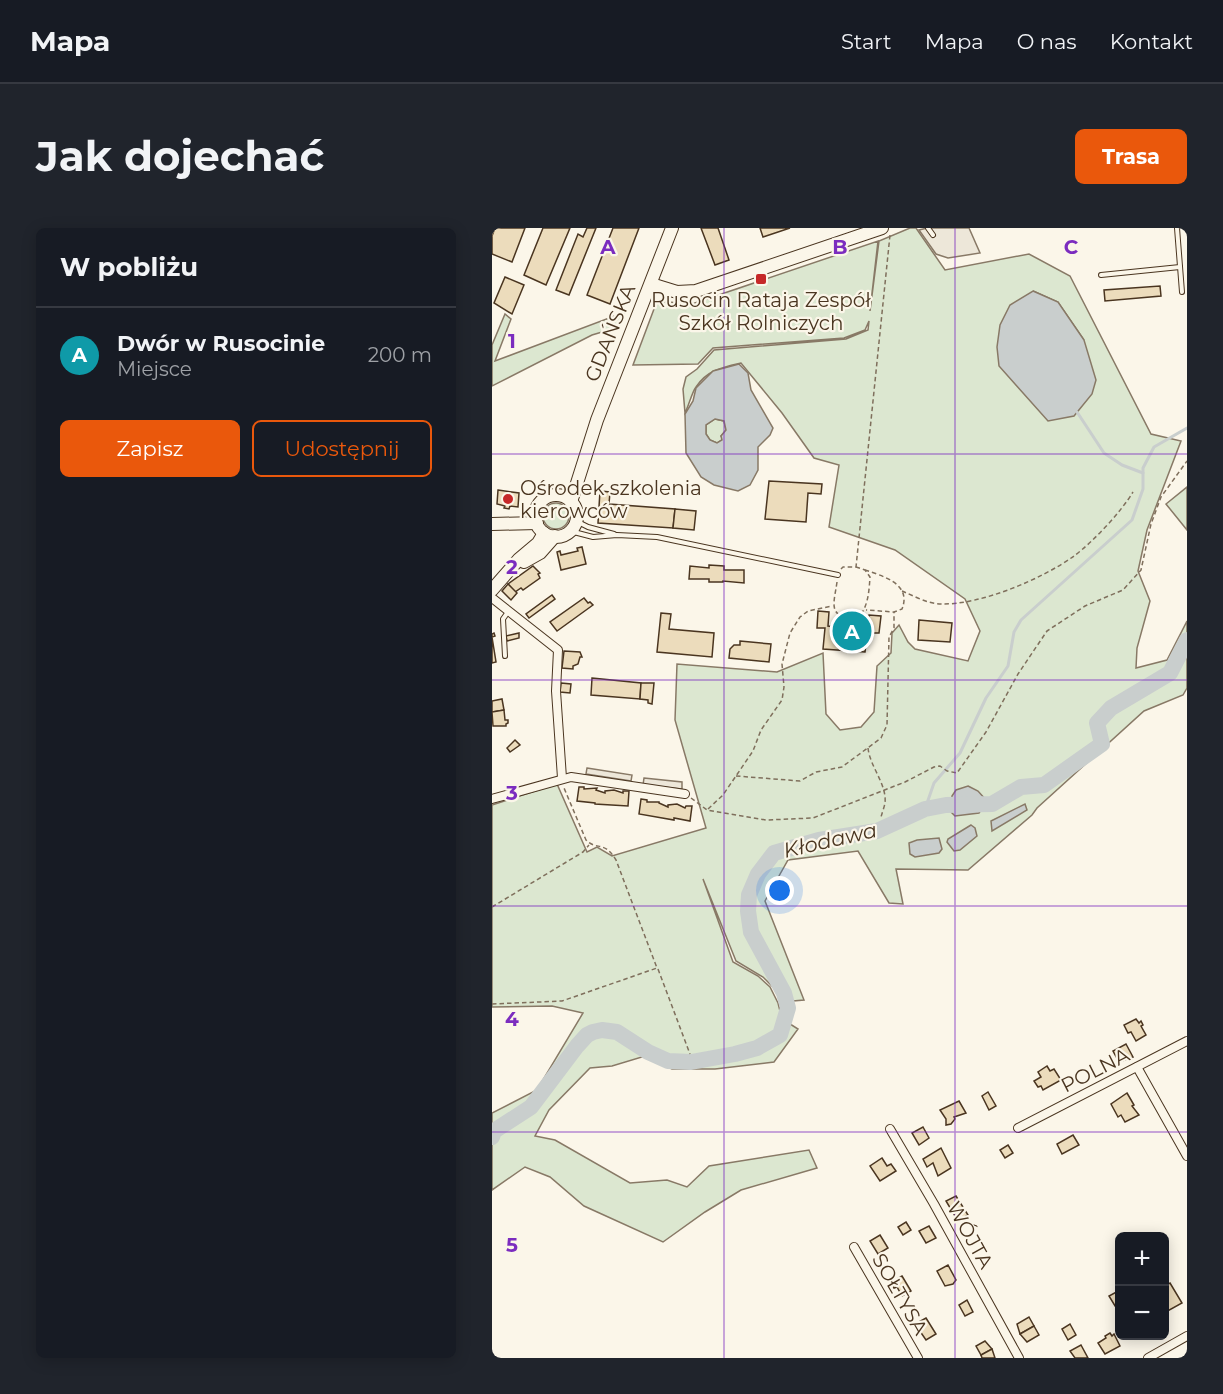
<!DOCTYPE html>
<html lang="pl">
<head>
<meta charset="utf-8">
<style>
	body { margin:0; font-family:Montserrat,sans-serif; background:#20242c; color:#f1f3f6 }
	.controls { position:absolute; right:18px; bottom:18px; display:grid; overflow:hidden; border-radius:9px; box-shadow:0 3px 15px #0003 }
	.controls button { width:54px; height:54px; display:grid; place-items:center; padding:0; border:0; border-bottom:2px solid #363941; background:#171b24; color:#f1f3f6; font:30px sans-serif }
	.you { position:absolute; left:288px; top:663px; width:21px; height:21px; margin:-15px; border:4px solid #fff; border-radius:50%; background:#1a73e8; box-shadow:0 0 0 9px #1a73e833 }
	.badge { display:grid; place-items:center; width:39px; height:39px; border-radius:50%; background:#ea580c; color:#fff; font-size:20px; font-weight:700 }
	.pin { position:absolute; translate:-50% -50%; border:3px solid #fff; box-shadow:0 2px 6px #0006 }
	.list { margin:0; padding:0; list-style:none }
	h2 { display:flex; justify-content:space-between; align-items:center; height:78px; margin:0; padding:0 24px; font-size:26px }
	h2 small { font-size:20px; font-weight:400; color:#9ea1a6 }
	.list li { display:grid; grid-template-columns:39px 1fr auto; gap:18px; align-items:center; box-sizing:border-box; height:96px; padding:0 24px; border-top:2px solid #363941 }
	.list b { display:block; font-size:22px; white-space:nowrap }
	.list p { margin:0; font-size:20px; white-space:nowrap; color:#9ea1a6 }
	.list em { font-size:20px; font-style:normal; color:#9ea1a6 }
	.actions { display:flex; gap:12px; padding:18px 24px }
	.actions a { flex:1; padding:14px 0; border:2px solid #ea580c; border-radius:9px; text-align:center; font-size:21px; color:#ea580c }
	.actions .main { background:#ea580c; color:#fff }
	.map { position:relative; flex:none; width:695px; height:1130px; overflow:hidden; border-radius:9px }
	header { display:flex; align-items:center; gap:36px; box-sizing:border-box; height:84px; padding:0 30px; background:#171b24; border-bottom:2px solid #363941 }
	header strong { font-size:28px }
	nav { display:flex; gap:33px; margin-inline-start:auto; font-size:21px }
	.intro { display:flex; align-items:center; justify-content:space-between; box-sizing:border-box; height:144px; padding:0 36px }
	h1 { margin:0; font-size:42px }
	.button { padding:15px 27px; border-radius:9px; background:#ea580c; color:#fff; font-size:21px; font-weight:700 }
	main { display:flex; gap:36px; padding:0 36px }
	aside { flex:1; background:#171b24; border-radius:9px; box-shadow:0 3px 15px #0003 }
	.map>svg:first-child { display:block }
	.green { fill:#dce7d0; stroke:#887966; stroke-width:1.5; fill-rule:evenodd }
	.parking { fill:#ede7d9; stroke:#887966; stroke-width:1.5 }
	.water { fill:#c9cecd; stroke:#887966; stroke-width:1.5; fill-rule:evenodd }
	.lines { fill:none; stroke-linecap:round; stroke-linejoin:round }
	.stream { stroke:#c9cecd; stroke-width:3 }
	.river { stroke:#c9cecd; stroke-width:16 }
	.building { fill:#ecdcbc; stroke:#4a3520; stroke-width:1.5 }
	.lane-casing { stroke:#4a3520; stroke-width:6 }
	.street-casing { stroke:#4a3520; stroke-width:10 }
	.secondary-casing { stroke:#4a3520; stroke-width:14 }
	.path { stroke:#7f6f5c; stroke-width:1.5; stroke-dasharray:4.5 3; stroke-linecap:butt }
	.lane { stroke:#fbf6e9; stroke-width:4 }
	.street { stroke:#fbf6e9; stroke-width:8 }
	.secondary { stroke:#fbf6e9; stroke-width:12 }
	.grid { fill:none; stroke:#7b2cbf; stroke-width:1.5; stroke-opacity:0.55 }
	.poi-dot { fill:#c62828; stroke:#fbf6e9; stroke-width:2 }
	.labels { text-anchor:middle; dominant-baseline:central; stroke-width:4.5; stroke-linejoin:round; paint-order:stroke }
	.poi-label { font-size:20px; fill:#4a3520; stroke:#fbf6e9 }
	.street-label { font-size:20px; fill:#4a3520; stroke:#fbf6e9 }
	.water-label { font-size:21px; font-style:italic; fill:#4a3520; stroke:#fbf6e9 }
	.grid-label { font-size:20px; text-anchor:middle; font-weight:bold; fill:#7b2cbf; stroke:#fbf6e9; stroke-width:4.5; stroke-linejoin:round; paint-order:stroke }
</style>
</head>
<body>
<header>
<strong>Mapa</strong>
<nav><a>Start</a><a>Mapa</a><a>O nas</a><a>Kontakt</a></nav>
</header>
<div class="intro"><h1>Jak dojechać</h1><a class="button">Trasa</a></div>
<main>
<aside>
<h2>W pobliżu<small></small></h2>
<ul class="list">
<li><span class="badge" style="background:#0f9aa8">A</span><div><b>Dwór w Rusocinie</b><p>Miejsce</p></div><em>200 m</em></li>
</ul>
<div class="actions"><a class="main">Zapisz</a><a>Udostępnij</a></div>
</aside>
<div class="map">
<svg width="695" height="1130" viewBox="0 0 695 1130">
	<rect width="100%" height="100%" fill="#fbf6e9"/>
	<g class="green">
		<path d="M418 0H424L453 42 537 26 578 48 659 206 689 213 655 302 646 343 658 373 645 420 644 440 675 432 695 393V460L691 467 652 483 545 580 540 587 476 642 404 641 411 676 397 675 366 623 296 632 273 673 312 772 289 774 282 760 271 749 244 733 211 651 241 734 266 748 278 759 286 775 289 787 287 789 306 801 282 834 223 841H180L153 828 120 838 98 840 57 882 43 908 63 912 138 955 175 952 195 959 217 938 317 922 325 940 249 962 213 984 171 1014 92 978 58 949 33 939 0 962V885L45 862 91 785 60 778 0 779V577L65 556 95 624 105 619 120 628 214 600 183 492 185 436 285 444 331 425 334 486 348 502 369 499 382 484 385 438 399 425 400 405 407 397 416 414 423 421 476 433 488 403 473 371 403 322 337 299 347 237 322 230 290 185 249 135C231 139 215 142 204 159 200 164 197 177 193 185L191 161 194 149 205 141 222 122 354 111 376 102 377 93 373 102 352 110 221 120 206 136 141 137 165 73 200 76 386 13 378 83 387 13ZM541 63 566 74 592 112Z"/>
		<path d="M133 84 127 99 100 107 0 158V117L13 86 19 91 3 133Z"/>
		<path d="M223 191 232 193 234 202 229 208 231 211 225 215 218 212 214 206V197Z"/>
		<path d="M695 259V302L674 276Z"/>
		<circle cx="64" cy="288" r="13"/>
	</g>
	<g class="parking">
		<path d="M435 0H477L488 25 456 30 444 26 427 2Z"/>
		<path d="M95 540 140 547 139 553 94 546Z"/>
		<path d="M152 550 190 554V561L151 557Z"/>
	</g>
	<g class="water">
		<path d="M541 63 566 74 592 112 604 152 600 166 582 188 556 193 507 138 505 119 508 97 518 77Z"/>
		<path d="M247 136 256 145 259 162 281 200 278 207 266 219V242L258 257 246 263 222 257 209 249 194 225 193 186 201 173 204 160 221 143ZM223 191 232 193 234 202 229 208 230 212 225 215 218 212 214 206V197Z"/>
		<path d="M476 558 486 563 495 573 487 585 463 588 459 584 460 568 464 562Z"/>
		<path d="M533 576 535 582 500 603 499 593Z"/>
		<path d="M479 597 483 600 485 608 468 622 462 623 455 614 456 611Z"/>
		<path d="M447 610 450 621 447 625 423 629 418 626 417 615 425 612Z"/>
	</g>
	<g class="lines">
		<g class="stream">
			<path d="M585 184 612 225 630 237 651 245"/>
			<path d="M433 581 442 555 468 525 494 470 516 438 522 404 529 392 640 292 651 261V240L662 219 695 200"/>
		</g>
		<path class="river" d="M0 909 2 903 39 879 85 818 95 807 101 804 110 802 125 804 156 824 176 833 199 834 243 826 265 820 288 807 296 780 292 765 259 704 256 683 257 667 266 646 282 625 327 612 385 603 433 581 454 577 500 576 529 559 552 557 610 516 605 495 619 480 678 445 695 412"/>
	</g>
	<g class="building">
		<path d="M3 0H33L20 34 0 26V8Z"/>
		<path d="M51 0H78L54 57 32 47Z"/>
		<path d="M95 0H104L77 67 64 62 86 6 91 9Z"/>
		<path d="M121 0H147L118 76 95 67Z"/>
		<path d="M209 0H226L237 32 223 37Z"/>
		<path d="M268 0H298L271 9Z"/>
		<path d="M13 49 32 57 20 86 2 75Z"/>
		<path d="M668 58 669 68 613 73 612 62Z"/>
		<path d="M277 253 330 256 329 266 316 265 314 294 273 291Z"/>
		<path d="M6 262 27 265 26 279 18 278 17 281 12 280 13 278 5 276Z"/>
		<path d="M108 263 118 264 117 276 183 281 181 300 106 295Z"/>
		<path d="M183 281 204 283 202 302 181 300Z"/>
		<path d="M90 319 94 336 69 342 65 324 68 323 69 327 86 323 85 320Z"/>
		<path d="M217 337 232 338V342H252V355L231 353V354H217V351H197L198 338 217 340Z"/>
		<path d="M41 338 48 345 46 346 48 350 31 362 29 360 23 364 16 356Z"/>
		<path d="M16 356 25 365 19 372 10 363Z"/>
		<path d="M60 367 63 371 37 390 34 386Z"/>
		<path d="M92 370 96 375 98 374 101 377 65 403 58 394Z"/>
		<path d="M326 383 337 384 336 398 375 402 377 387 389 388 387 405H381L380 408 375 407 373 424 331 421 333 400H325Z"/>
		<path d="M169 385 179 386 177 401 222 405 220 429 165 424Z"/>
		<path d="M427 392 460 395 458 414 426 412Z"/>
		<path d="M2 405 3 408 0 409 4 434 0 435V406Z"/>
		<path d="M27 405V410L15 413 14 408Z"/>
		<path d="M248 413 279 416 277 434 237 430 238 421 242 417H248Z"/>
		<path d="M72 423 88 424 90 429H88L86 436 81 438V441L70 440Z"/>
		<path d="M100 450 149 455 148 471 99 467Z"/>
		<path d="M69 455 79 456 78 465 68 464Z"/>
		<path d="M149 455H162L160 476 156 475V472L148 471Z"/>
		<path d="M10 471 12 482 0 484V473Z"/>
		<path d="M12 482 13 492H16V495L14 496V498H1L0 484Z"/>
		<path d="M23 512 28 517 18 524 15 520Z"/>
		<path d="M87 559H92V561L105 560 104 562 113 565V563L122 562 131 565V563H137L136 578 103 576V575L85 573Z"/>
		<path d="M149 571 155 572V574H167V575L176 579V577L185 576 193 580 194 578H200L198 593 182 590V592L147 586Z"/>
		<path d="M644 791 647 795 649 793 651 797 649 798 654 807 644 813 639 804 636 805 632 797Z"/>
		<path d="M634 816 641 829 627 834 621 823Z"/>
		<path d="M555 838 558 843 562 841 569 852 551 862 549 858 546 859 542 853 549 849 546 844Z"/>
		<path d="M496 864 504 878 497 882 490 868Z"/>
		<path d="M635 865 642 877 640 878 647 887 633 894 629 887 626 889 619 876Z"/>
		<path d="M467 873 474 885 462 889 463 891 459 896 454 897V891L448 882Z"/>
		<path d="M431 899 437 910 427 917 420 905Z"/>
		<path d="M581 907 587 917 570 926 565 916Z"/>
		<path d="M516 917 521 925 513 930 508 922Z"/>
		<path d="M449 920 459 940 446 948 441 935 435 939 431 931Z"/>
		<path d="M390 930 395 938 399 936 404 943 388 953 378 938Z"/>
		<path d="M464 968 476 987 466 993 454 973Z"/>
		<path d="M414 994 419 1002 411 1007 406 999Z"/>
		<path d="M437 998 444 1010 434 1015 427 1003Z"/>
		<path d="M388 1007 396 1020 386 1026 378 1013Z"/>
		<path d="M456 1037 464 1052 461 1056 453 1058 445 1043Z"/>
		<path d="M410 1048 419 1063 410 1068 405 1059 402 1060 399 1054Z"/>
		<path d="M678 1055 690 1075 672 1085V1059Z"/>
		<path d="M628 1062V1086L617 1068Z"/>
		<path d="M475 1072 481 1084 473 1088 467 1077Z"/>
		<path d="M537 1089 542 1098 528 1106 525 1096Z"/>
		<path d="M434 1090 444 1106 434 1112 423 1096Z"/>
		<path d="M578 1096 584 1107 576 1112 570 1101Z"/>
		<path d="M542 1098 547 1107 535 1114 528 1106Z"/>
		<path d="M618 1105 620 1108 622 1106 628 1118 613 1126 606 1115 614 1110 613 1108Z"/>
		<path d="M493 1113 500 1121 489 1127 484 1118Z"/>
		<path d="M589 1117 596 1130H583L578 1123Z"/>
		<path d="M500 1121 503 1130H490L489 1127Z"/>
	</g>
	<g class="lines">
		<defs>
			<g id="lane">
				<path d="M436 0 441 7"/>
				<path d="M685 0 690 64"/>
				<path d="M609 47 688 39"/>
				<path d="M84 293 96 299 122 306"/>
				<path d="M78 303 101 309 125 307 165 309 346 347"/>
				<path d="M13 428 11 391 16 384"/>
			</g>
			<g id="street">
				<path d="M0 370 66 422 64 463 70 550"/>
				<path d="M0 571 79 549 193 566"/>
				<path d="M645 839 695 928"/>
				<path d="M526 900 695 813"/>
				<path d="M398 901 442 976 527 1130"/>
				<path d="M362 1019 426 1130"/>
				<path d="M656 1130 695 1108"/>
			</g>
			<g id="secondary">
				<path d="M159 56 185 64 204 63 390 0"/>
				<circle cx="64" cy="288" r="21"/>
				<path d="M79 274 105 192 180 0"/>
				<path d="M0 296 45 295"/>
				<path d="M32 334 48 325 63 308"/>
				<path d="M0 362 27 331 46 315 52 305"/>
			</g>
		</defs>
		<use href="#lane" class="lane-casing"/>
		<use href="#street" class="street-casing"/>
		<use href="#secondary" class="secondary-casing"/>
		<g class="path">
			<path d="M349 341 351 339H364L398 7"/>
			<path d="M373 342C391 348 420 356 410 381L402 384 374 382"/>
			<path d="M345 354C342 376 335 388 363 392 376 383 377 364 378 349L373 342 364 339"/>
			<path d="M410 363C422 368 436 376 449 376 489 377 550 351 582 328 601 314 629 284 641 264"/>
			<path d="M376 520C378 539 395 556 393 575 392 580 390 585 389 589"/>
			<path d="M244 548 308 553 324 544 350 539 389 510 395 497 397 409 402 400V384"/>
			<path d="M199 570 215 582 274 592 321 590 413 554 442 539 448 538 455 543 465 545 494 504 526 446 555 403 593 378 631 362 649 342 659 296 669 269 695 233"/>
			<path d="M216 581 231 567 261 523 269 502 290 472 292 459 290 436 298 405 308 389 316 383 340 378"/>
			<path d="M0 679 91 624 97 617"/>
			<path d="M166 741 198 826"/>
			<path d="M0 776 70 773 165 740 124 632C112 612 105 623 94 612L72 560"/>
		</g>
		<use href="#lane" class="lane"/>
		<use href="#street" class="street"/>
		<use href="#secondary" class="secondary"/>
	</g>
	<path class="grid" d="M232 0V1130M463 0V1130M0 226H695M0 452H695M0 678H695M0 904H695"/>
	<g class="poi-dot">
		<rect x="263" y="45" width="12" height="12" rx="3"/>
		<circle cx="16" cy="271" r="6"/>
	</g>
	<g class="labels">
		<g class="poi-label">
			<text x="269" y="72">Rusocin Rataja Zespół<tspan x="269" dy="23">Szkół Rolniczych</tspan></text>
			<text x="28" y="260" text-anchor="start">Ośrodek szkolenia<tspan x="28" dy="23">kierowców</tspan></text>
		</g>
		<g class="street-label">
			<text transform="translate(118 105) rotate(-68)">GDAŃSKA</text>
			<text transform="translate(603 842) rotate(-27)">POLNA</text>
			<text transform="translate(478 1007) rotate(61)">WÓJTA</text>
			<text transform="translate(408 1066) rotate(60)">SOŁTYSA</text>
		</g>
		<g class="water-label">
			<text transform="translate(338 612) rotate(-13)">Kłodawa</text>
		</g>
	</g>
	<g class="grid-label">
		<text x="116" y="26">A</text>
		<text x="348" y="26">B</text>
		<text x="579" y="26">C</text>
		<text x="20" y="120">1</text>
		<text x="20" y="346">2</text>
		<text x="20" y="572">3</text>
		<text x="20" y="798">4</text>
		<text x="20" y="1024">5</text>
	</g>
</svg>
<div class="controls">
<button>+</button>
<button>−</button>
</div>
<div class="you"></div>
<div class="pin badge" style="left:360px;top:403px;background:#0f9aa8">A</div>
</div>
</main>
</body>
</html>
